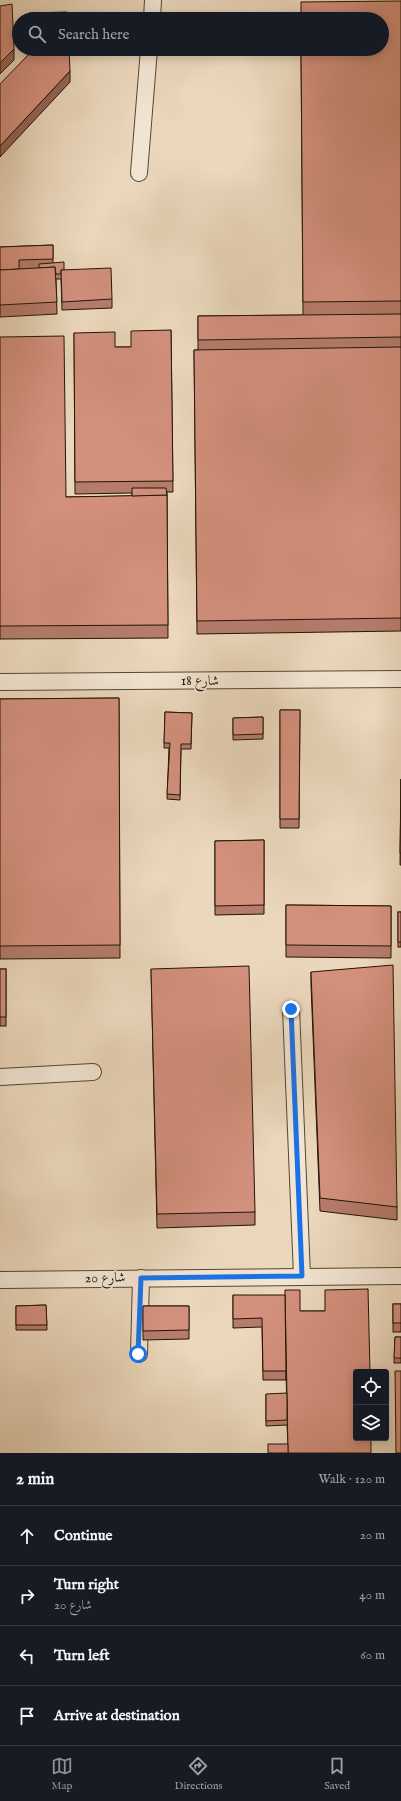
<!DOCTYPE html>
<html lang="en">
<head>
<meta charset="utf-8">
<style>
	body { margin:0; font-family:"IM FELL English",Amiri,serif; background:#242831; color:#f1f3f6 }
	.controls { position:absolute; right:12px; bottom:12px; display:grid; overflow:hidden; border-radius:4px; box-shadow:0 2px 10px #0003 }
	.controls button { width:36px; height:36px; display:grid; place-items:center; padding:0; border:0; border-bottom:1px solid #363941; background:#171b24; color:#f1f3f6; font:20px sans-serif }
	.stop { position:absolute; width:12px; height:12px; margin:-9px; border:3px solid #1a73e8; border-radius:50%; background:#fff }
	.stop.end { background:#1a73e8; border-color:#fff; box-shadow:0 1px 4px #0008 }
	.list { margin:0; padding:0; list-style:none }
	h2 { display:flex; justify-content:space-between; align-items:center; height:52px; margin:0; padding:0 16px; font-size:17px }
	h2 small { font-size:13px; font-weight:400; color:#9ea1a6 }
	.list li { display:grid; grid-template-columns:26px 1fr auto; gap:12px; align-items:center; box-sizing:border-box; height:60px; padding:0 16px; border-top:1px solid #363941 }
	.list b { display:block; font-size:15px; white-space:nowrap }
	.list p { margin:0; font-size:13px; white-space:nowrap; color:#9ea1a6 }
	.list em { font-size:13px; font-style:normal; color:#9ea1a6 }
	.icon { flex:none; width:22px; height:22px; fill:none; stroke:currentColor; stroke-width:2; stroke-linecap:round; stroke-linejoin:round }
	.map { position:relative; flex:none; width:401px; height:1453px; overflow:hidden }
	.search { position:absolute; background:#171b24; box-shadow:0 2px 10px #0003; left:12px; right:12px; top:12px; height:44px; display:flex; align-items:center; gap:10px; box-sizing:border-box; padding:0 14px; border-radius:22px; color:#9ea1a6; font-size:15px }
	.sheet { height:292px; background:#171b24 }
	nav { display:flex; justify-content:space-around; align-items:center; box-sizing:border-box; height:56px; border-top:1px solid #363941; background:#171b24; font-size:11px; color:#9ea1a6 }
	nav a { display:grid; justify-items:center; gap:2px }
	nav .on { color:#8c9099 }
	.map>svg:first-child { display:block }
	.lines { fill:none; stroke-linecap:round; stroke-linejoin:round }
	.lane-casing { stroke:#554631; stroke-width:18 }
	.lane { stroke:#f2e5d3; stroke-width:16 }
	.wall { fill:#b57c6c; stroke:#231503 }
	.shaded-wall { fill:#946558; stroke:#231503 }
	.building { fill:#d3907d; stroke:#231503 }
	.route { stroke:#1a73e8; stroke-width:5 }
	.labels { text-anchor:middle; dominant-baseline:central; stroke-width:3; stroke-linejoin:round; paint-order:stroke }
	.street-label { font-size:14px; fill:#231503; stroke:#f2e5d3 }
</style>
</head>
<body>
<div class="map">
<svg width="401" height="1453" viewBox="0 0 401 1453">
	<rect width="100%" height="100%" fill="#ebd7bc"/>
	<filter id="stains"><feTurbulence type="fractalNoise" baseFrequency=".005" numOctaves="4"/><feColorMatrix values="0 0 0 0 .2 0 0 0 0 .09 0 0 0 0 .02 0 0 0 .5 -.17"/></filter>
	<radialGradient id="worn" r=".72"><stop offset=".6" stop-color="#630" stop-opacity="0"/><stop offset="1" stop-color="#630" stop-opacity=".3"/></radialGradient>
	<g class="lines">
		<defs>
			<g id="lane">
				<path d="M152 19 153 0"/>
				<path d="M139 173 149 49"/>
				<path d="M0 682 401 679"/>
				<path d="M291 1009 302 1276"/>
				<path d="M0 1077 93 1072"/>
				<path d="M0 1280 401 1276"/>
				<path d="M139 1354 141 1278"/>
			</g>
		</defs>
		<use href="#lane" class="lane-casing"/>
		<use href="#lane" class="lane"/>
	</g>
	<g class="wall">
		<path d="M401 1V631L197 634 194 350H198V316L303 315 301 49Z"/>
		<path d="M53 245V263L112 299V308L62 310 61 279H56L57 314 0 317V247Z"/>
		<path d="M171 330 173 492H167L168 638 0 639V337L66 497 132 496V493L75 494 74 333 115 347H131Z"/>
		<path d="M119 698 120 958 0 959V699Z"/>
		<path d="M280 710H300L299 828H280Z"/>
		<path d="M165 712 192 713 191 749H181L180 800 167 799 169 748H164Z"/>
		<path d="M263 717V739L233 740V718Z"/>
		<path d="M401 779V865H400Z"/>
		<path d="M264 840V914L215 915V841Z"/>
		<path d="M286 905 391 906V958L286 957Z"/>
		<rect x="398" y="912" width="3" height="35"/>
		<rect x="0" y="969" width="6" height="57"/>
		<path d="M151 969 255 1212V1225L157 1228Z"/>
		<path d="M311 972 397 1207V1220L320 1211 311 985Z"/>
		<path d="M368 1289 288 1444 287 1425 266 1426V1394L287 1415 286 1371V1380H263L262 1327 233 1328V1295L300 1311H325Z"/>
		<rect x="393" y="1304" width="8" height="28"/>
		<path d="M46 1305 47 1330H16V1306Z"/>
		<path d="M143 1306H189V1339L143 1340Z"/>
		<path d="M395 1337H401V1363H394Z"/>
	</g>
	<g class="shaded-wall">
		<path d="M14 49V60L0 74V63Z"/>
		<path d="M70 71V82L0 157V146Z"/>
	</g>
	<g class="building">
		<path d="M401 1V301L303 302 301 49H382V19H301V2Z"/>
		<path d="M12 4 14 49 0 63V6Z"/>
		<path d="M67 12V19H29V13Z"/>
		<path d="M30 49H69L70 71 0 146V84L30 53Z"/>
		<path d="M53 245V259L19 260V269L0 270V247Z"/>
		<path d="M64 262V270H61V274H56L55 267 39 268V264Z"/>
		<path d="M55 267 57 302 0 305V270Z"/>
		<path d="M111 268 112 299 62 302 61 270Z"/>
		<path d="M401 314V337L198 340V316Z"/>
		<path d="M171 330 173 481 75 482 74 333 115 332V347H131V331Z"/>
		<path d="M64 336 66 497 167 495 168 625 0 626V337Z"/>
		<path d="M401 347V618L197 621 194 350Z"/>
		<path d="M132 488H166L167 495 132 496Z"/>
		<path d="M119 698 120 945 0 946V699Z"/>
		<path d="M280 710H300L299 819H280Z"/>
		<path d="M165 712 192 713 191 744H181L180 795 167 794 170 743H164Z"/>
		<path d="M263 717V734L233 735V718Z"/>
		<path d="M401 779V853H400Z"/>
		<path d="M264 840V905L215 906V841Z"/>
		<path d="M286 905 391 906V946L286 945Z"/>
		<rect x="398" y="912" width="3" height="30"/>
		<path d="M393 965 397 1207 320 1198 311 972Z"/>
		<path d="M249 966 255 1212 157 1214 151 969Z"/>
		<rect x="0" y="969" width="6" height="48"/>
		<path d="M368 1289 370 1372H356V1438H371V1453H288L285 1290H300V1311H325V1290Z"/>
		<path d="M233 1295H285L286 1371H263L262 1318 233 1319Z"/>
		<rect x="393" y="1304" width="8" height="19"/>
		<path d="M46 1305 47 1325H16V1306Z"/>
		<path d="M143 1306H189V1330L143 1331Z"/>
		<path d="M395 1337H401V1358H394Z"/>
		<path d="M395 1371H401V1453H396Z"/>
		<path d="M287 1393V1420L266 1421V1394Z"/>
		<rect x="268" y="1444" width="20" height="9"/>
	</g>
	<g class="lines">
		<path class="route" d="M138 1354 141 1278 302 1276 291 1009"/>
	</g>
	<g class="labels">
		<g class="street-label">
			<text x="200" y="681">شارع 18</text>
			<text transform="translate(105 1278) rotate(-1)">شارع 20</text>
		</g>
	</g>
	<rect width="100%" height="100%" filter="url(#stains)"/>
	<rect width="100%" height="100%" fill="url(#worn)"/>
</svg>
<div class="controls">
<button><svg class="icon" aria-label="locate" viewBox="0 0 24 24"><circle cx="12" cy="12" r="6"/><path d="M12 2v4M12 18v4M2 12h4M18 12h4"/></svg></button>
<button><svg class="icon" aria-label="layers" viewBox="0 0 24 24"><path d="M12 4l9 5-9 5-9-5zM3 14l9 5 9-5"/></svg></button>
</div>
<div class="stop" style="left:138px;top:1354px"></div>
<div class="stop end" style="left:291px;top:1009px"></div>
<div class="search"><svg class="icon" aria-label="search" viewBox="0 0 24 24"><circle cx="10" cy="10" r="6"/><path d="M15 15l6 6"/></svg>Search here</div>
</div>
<section class="sheet">
<h2>2 min<small>Walk · 120 m</small></h2>
<ul class="list">
<li><svg class="icon" aria-label="ahead" viewBox="0 0 24 24"><path d="M12 20V5M6 11l6-6 6 6"/></svg><div><b>Continue</b></div><em>20 m</em></li>
<li><svg class="icon" aria-label="right" viewBox="0 0 24 24"><path d="M7 20v-9h11M14 6l5 5-5 5"/></svg><div><b>Turn right</b><p>شارع 20</p></div><em>40 m</em></li>
<li><svg class="icon" aria-label="left" viewBox="0 0 24 24"><path d="M17 20v-9H6M10 6l-5 5 5 5"/></svg><div><b>Turn left</b></div><em>60 m</em></li>
<li><svg class="icon" aria-label="arrive" viewBox="0 0 24 24"><path d="M6 21V4h12l-3 4 3 4H6"/></svg><div><b>Arrive at destination</b></div></li>
</ul>
</section>
<nav>
<a class="on"><svg class="icon" aria-label="map" viewBox="0 0 24 24"><path d="M3 6l6-2 6 2 6-2v14l-6 2-6-2-6 2zM9 4v14M15 6v14"/></svg>Map</a>
<a><svg class="icon" aria-label="directions" viewBox="0 0 24 24"><path d="M12 3l9 9-9 9-9-9zM9 14v-3h6M13 9l2 2-2 2"/></svg>Directions</a>
<a><svg class="icon" aria-label="saved" viewBox="0 0 24 24"><path d="M7 4h10v16l-5-4-5 4z"/></svg>Saved</a>
</nav>
</body>
</html>
